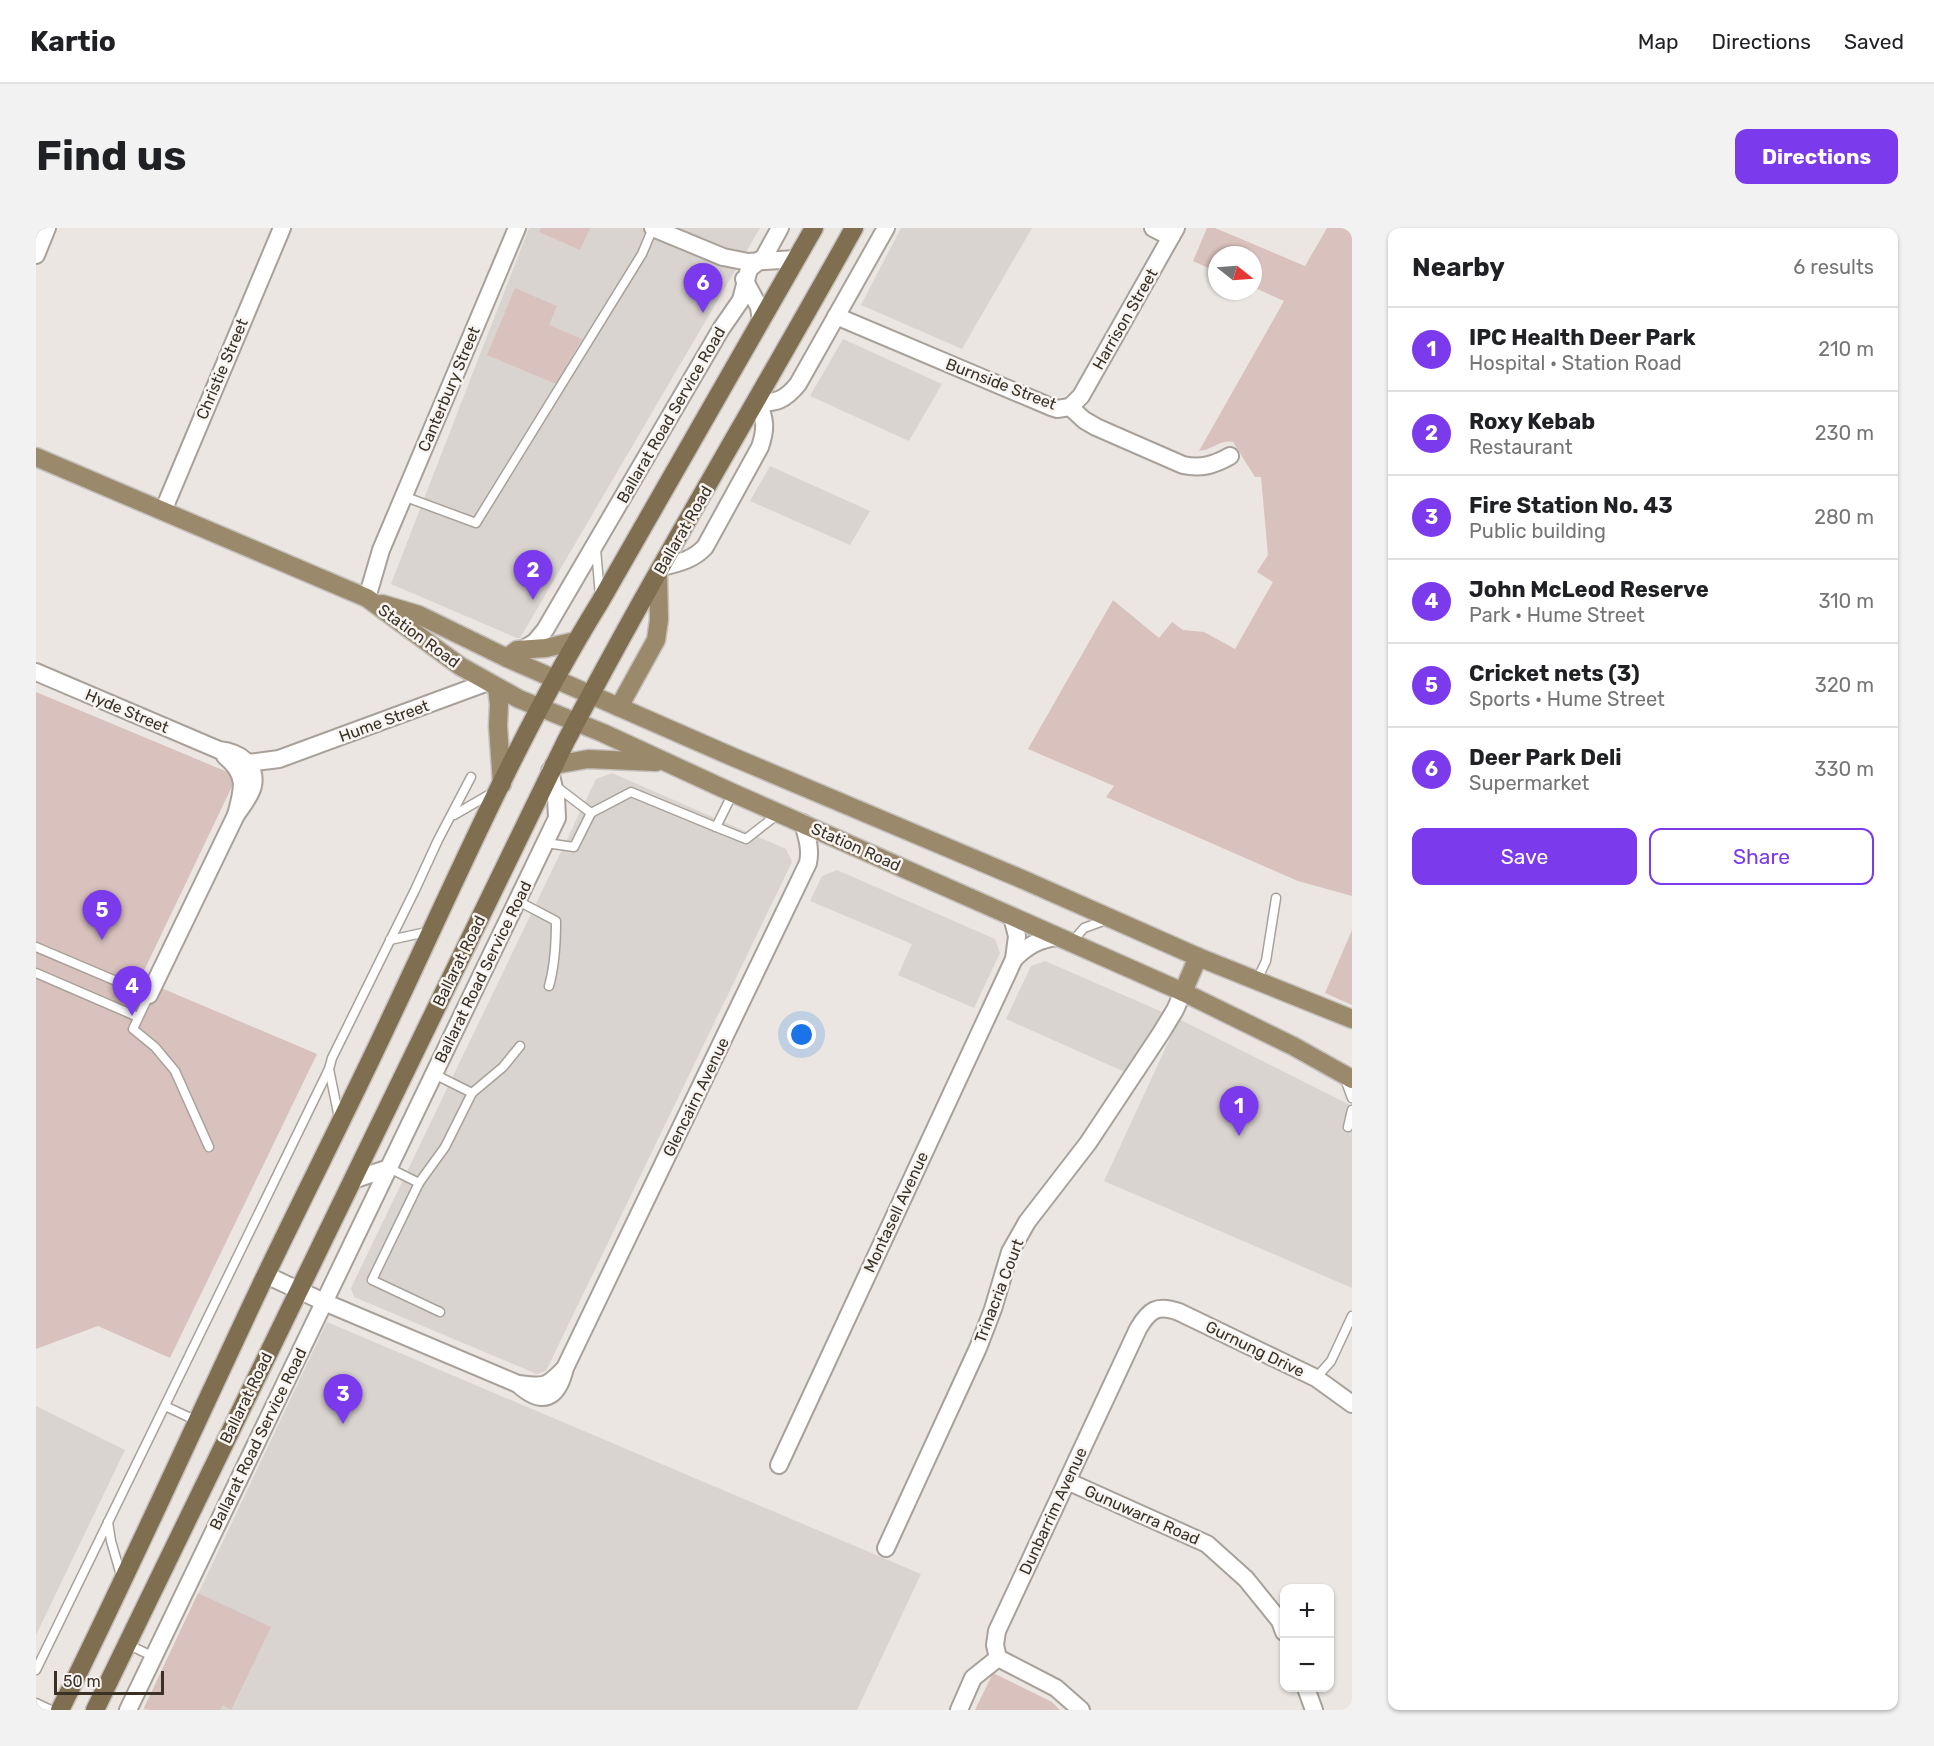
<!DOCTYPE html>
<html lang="en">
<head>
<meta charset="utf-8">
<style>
	body { margin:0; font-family:Rubik,sans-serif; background:#f2f2f2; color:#202124 }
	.controls { position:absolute; right:18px; bottom:18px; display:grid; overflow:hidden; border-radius:12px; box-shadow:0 2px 4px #0004 }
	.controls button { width:54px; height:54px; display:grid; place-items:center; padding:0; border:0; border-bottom:2px solid #e0e0e0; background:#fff; color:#202124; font:30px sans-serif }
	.compass { position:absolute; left:1172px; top:18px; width:54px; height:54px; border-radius:50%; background:#fff; box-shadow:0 2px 4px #0004; rotate:107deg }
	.scale { position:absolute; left:18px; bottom:15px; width:110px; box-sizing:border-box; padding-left:6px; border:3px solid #3a3124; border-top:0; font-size:16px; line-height:21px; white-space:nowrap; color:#3a3124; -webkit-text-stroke:4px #f7f4f2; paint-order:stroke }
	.you { position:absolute; left:766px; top:807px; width:21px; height:21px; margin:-15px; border:4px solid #fff; border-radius:50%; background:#1a73e8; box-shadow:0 0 0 9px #1a73e833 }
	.badge { display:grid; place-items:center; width:39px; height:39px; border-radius:50%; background:#7c3aed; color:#fff; font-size:20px; font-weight:700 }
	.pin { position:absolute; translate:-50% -50px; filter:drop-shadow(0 2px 3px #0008) }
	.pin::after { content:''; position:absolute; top:32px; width:21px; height:18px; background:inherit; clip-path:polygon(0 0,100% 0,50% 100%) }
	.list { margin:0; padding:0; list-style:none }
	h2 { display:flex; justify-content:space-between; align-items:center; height:78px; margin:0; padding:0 24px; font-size:26px }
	h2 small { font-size:20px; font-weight:400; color:#757577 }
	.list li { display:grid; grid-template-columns:39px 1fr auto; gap:18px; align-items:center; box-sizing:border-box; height:84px; padding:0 24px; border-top:2px solid #e0e0e0 }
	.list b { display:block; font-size:22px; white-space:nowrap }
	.list p { margin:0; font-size:20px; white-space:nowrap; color:#757577 }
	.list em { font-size:20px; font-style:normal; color:#757577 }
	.actions { display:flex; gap:12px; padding:18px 24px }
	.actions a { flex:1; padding:14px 0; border:2px solid #7c3aed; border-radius:12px; text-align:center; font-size:21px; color:#7c3aed }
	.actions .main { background:#7c3aed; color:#fff }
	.map { position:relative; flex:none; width:1316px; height:1482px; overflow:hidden; border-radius:12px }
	header { display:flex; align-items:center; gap:36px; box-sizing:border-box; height:84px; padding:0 30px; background:#fff; border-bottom:2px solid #e0e0e0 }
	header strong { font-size:28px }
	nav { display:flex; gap:33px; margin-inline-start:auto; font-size:21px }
	.intro { display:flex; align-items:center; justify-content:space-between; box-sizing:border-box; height:144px; padding:0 36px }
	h1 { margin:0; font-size:42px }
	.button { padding:15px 27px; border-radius:12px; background:#7c3aed; color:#fff; font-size:21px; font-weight:700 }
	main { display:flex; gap:36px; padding:0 36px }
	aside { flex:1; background:#fff; border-radius:12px; box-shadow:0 2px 4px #0004 }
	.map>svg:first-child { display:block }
	.built { fill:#dad4d0 }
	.green { fill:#d9c1bd }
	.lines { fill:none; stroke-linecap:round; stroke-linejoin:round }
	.service-casing { stroke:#a8a19a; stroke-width:11 }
	.minor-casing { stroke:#a8a19a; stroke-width:20 }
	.primary-casing { stroke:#c4c1bd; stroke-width:21 }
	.trunk-casing { stroke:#c4c1bd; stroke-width:21 }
	.service { stroke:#fff; stroke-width:8 }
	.minor { stroke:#fff; stroke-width:16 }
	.primary { stroke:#9b896b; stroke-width:18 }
	.trunk { stroke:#7f6e4f; stroke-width:18 }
	.labels { text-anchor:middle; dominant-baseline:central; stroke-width:5; stroke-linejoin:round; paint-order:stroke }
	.street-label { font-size:16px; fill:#3a3124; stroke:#f7f4f2 }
</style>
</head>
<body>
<header>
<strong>Kartio</strong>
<nav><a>Map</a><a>Directions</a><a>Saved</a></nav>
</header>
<div class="intro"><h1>Find us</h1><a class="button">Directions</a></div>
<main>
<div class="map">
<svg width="1316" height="1482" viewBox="0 0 1316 1482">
	<rect width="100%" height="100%" fill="#ebe6e2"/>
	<g class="built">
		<path d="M493 0H724L484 410H481L355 356Z"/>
		<path d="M865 0H996L926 121 825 77Z"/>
		<path d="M807 111 906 156 873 213 774 168Z"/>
		<path d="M734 238 834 283 814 317 714 273Z"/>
		<path d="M576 545 750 621 756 634 510 1143 501 1146 318 1069 315 1060 560 551Z"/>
		<path d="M801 642 959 711 964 725 938 780 862 747 876 716 774 673 786 648Z"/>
		<path d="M1009 733 1131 786 1091 845 970 791 995 738Z"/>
		<path d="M1143 791 1316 878V1060L1068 953Z"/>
		<path d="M291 1094 885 1346 821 1482H107Z"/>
		<path d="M0 1178 89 1222 0 1407Z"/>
	</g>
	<g class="green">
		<path d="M505 0H554L544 22 503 4Z"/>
		<path d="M1171 0H1179L1269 38 1291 0H1316V668L1262 653 1070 569 1078 558 992 521 1077 372 1123 410 1136 394 1147 402 1168 404 1199 421 1237 354 1221 344 1232 327 1225 249H1219L1197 214C1185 211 1176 222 1163 223L1248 73 1217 59V27H1181V44L1157 33Z"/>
		<path d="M479 60 521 78 513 97 546 111 520 156 451 127Z"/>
		<path d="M0 464 201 548 104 751 281 826 134 1130 62 1098 0 1121Z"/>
		<path d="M1316 702V777L1289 765Z"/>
		<path d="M162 1365 235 1399 195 1482 187 1477 184 1482H113L108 1480Z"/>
		<path d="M957 1445 1016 1474 1024 1482H939Z"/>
	</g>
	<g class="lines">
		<defs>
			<g id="service">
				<path d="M367 268 440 295 606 26 617 0"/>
				<path d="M560 321 564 368"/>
				<path d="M521 559 555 585 595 564 680 599 697 565"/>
				<path d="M418 587 456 565"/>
				<path d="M680 599 710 611 742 586"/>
				<path d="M510 615 538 619 555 585"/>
				<path d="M482 673 520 693C520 715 519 737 513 758"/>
				<path d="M354 712 395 703"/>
				<path d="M1035 715 1048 700 1070 692"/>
				<path d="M0 719 113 767 97 801 119 819 139 843 173 919"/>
				<path d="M0 745 102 789"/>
				<path d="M1221 752 1230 733 1240 670"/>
				<path d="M398 846 436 865 467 839 484 818"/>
				<path d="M1309 851 1316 870"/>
				<path d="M303 890 293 841 296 830 379 662 402 612 435 549"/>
				<path d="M1312 899 1316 882"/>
				<path d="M353 940 383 955"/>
				<path d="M404 1084 336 1052 383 955 409 919 436 865"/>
				<path d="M1280 1150 1295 1133 1316 1088"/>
				<path d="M129 1178 161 1193"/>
				<path d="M72 1294 75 1313 86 1351"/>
				<path d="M91 1416 118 1429"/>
				<path d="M0 1442 293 841"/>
				<path d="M0 1475 15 1482"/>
			</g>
			<g id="minor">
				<path d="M617 0 687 29 712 34 760 31"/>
				<path d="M1117 0 1135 9"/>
				<path d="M0 27 11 0"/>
				<path d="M708 51 723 79 725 94"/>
				<path d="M800 88 1015 179 1021 181 1034 179 1048 192 1060 199 1147 237C1165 241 1178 237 1194 228"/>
				<path d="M721 174C740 176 750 171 762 156L850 0"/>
				<path d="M1034 179 1045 168 1140 0"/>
				<path d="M127 283 246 0"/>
				<path d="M626 339C642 335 657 332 669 319L724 219C730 202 730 190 721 174"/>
				<path d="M331 370 345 322 481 0"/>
				<path d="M486 422 499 414 509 402 685 101 705 72 713 41 728 29 744 0"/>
				<path d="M0 444 183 522C203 524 221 536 217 558 214 569 206 578 200 587"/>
				<path d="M207 543 212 535 243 531 452 454"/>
				<path d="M978 731C991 718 1003 711 1022 709"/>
				<path d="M113 767 200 587C207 561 212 547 189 528"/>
				<path d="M317 952 353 940"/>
				<path d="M230 1047 288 1074 482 1156C507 1159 510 1160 527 1142"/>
				<path d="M482 1156C507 1179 522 1170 529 1140L772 635C775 621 771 609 767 595"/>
				<path d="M743 1237 978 731 981 708 976 689"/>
				<path d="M1031 1253 1171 1316 1210 1351 1244 1393 1248 1404"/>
				<path d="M850 1320 942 1120 957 1081 974 1024 991 994 1052 915 1125 805 1139 782 1147 764"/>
				<path d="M962 1430 1020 1460 1045 1482"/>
				<path d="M1270 1460 1278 1482"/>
				<path d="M92 1482 521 590 520 569 514 543"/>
				<path d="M923 1482 937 1450 962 1430 959 1417 961 1403 1102 1101C1113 1082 1121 1076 1143 1084L1280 1150 1316 1176"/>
			</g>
			<g id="primary">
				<path d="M0 229 331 370 424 438 483 471 567 505 697 565 1147 764 1257 818 1316 851"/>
				<path d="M346 376 383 387 471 430 697 529 988 652 1162 729 1316 791"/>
				<path d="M471 430 481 422 510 420 540 413"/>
				<path d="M461 459 463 476 462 498 466 556"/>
				<path d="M583 479 620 412 623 392 622 345"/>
				<path d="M518 537 552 531 620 534"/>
				<path d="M1147 764 1162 729"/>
			</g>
			<g id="trunk">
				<path d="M24 1482C94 1342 158 1198 225 1057 268 967 313 879 355 789 421 650 483 505 564 374L778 0"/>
				<path d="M59 1482 530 513C621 339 723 171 818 0"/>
			</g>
		</defs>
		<use href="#service" class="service-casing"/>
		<use href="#minor" class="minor-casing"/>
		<use href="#primary" class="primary-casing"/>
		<use href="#trunk" class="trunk-casing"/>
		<use href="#service" class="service"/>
		<use href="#minor" class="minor"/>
		<use href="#primary" class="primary"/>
		<use href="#trunk" class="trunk"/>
	</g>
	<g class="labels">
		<g class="street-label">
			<text transform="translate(1089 91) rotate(-60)">Harrison Street</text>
			<text transform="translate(186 141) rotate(-67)">Christie Street</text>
			<text transform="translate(965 156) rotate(21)">Burnside Street</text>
			<text transform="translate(413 161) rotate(-67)">Canterbury Street</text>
			<text transform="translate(635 187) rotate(-60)">Ballarat Road Service Road</text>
			<text transform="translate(647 302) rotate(-60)">Ballarat Road</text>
			<text transform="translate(383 408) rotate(36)">Station Road</text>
			<text transform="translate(91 483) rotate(23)">Hyde Street</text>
			<text transform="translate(348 493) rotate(-20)">Hume Street</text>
			<text transform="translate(820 619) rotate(24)">Station Road</text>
			<text transform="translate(423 733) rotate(-64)">Ballarat Road</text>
			<text transform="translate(447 744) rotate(-64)">Ballarat Road Service Road</text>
			<text transform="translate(660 869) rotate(-64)">Glencairn Avenue</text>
			<text transform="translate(860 984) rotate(-65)">Montasell Avenue</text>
			<text transform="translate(963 1063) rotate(-69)">Trinacria Court</text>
			<text transform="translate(1219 1121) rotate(26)">Gurnung Drive</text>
			<text transform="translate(210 1170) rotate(-64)">Ballarat Road</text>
			<text transform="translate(222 1211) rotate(-64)">Ballarat Road Service Road</text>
			<text transform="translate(1017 1283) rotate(-65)">Dunbarrim Avenue</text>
			<text transform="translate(1106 1287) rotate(24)">Gunuwarra Road</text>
		</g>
	</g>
</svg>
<div class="controls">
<button>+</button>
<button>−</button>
</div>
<svg class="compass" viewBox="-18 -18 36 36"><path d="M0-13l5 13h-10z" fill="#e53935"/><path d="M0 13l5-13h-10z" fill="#757577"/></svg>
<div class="scale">50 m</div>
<div class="you"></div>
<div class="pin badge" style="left:1203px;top:908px">1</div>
<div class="pin badge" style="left:497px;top:372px">2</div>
<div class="pin badge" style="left:307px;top:1196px">3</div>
<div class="pin badge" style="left:96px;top:788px">4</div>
<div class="pin badge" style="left:66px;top:712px">5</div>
<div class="pin badge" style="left:667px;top:85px">6</div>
</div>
<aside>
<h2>Nearby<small>6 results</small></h2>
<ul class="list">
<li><span class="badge">1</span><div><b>IPC Health Deer Park</b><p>Hospital · Station Road</p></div><em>210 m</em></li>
<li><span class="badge">2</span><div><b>Roxy Kebab</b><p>Restaurant</p></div><em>230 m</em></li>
<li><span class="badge">3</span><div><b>Fire Station No. 43</b><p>Public building</p></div><em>280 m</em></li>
<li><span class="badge">4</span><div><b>John McLeod Reserve</b><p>Park · Hume Street</p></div><em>310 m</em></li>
<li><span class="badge">5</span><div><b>Cricket nets (3)</b><p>Sports · Hume Street</p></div><em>320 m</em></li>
<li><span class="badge">6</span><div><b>Deer Park Deli</b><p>Supermarket</p></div><em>330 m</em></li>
</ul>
<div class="actions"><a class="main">Save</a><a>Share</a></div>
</aside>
</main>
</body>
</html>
